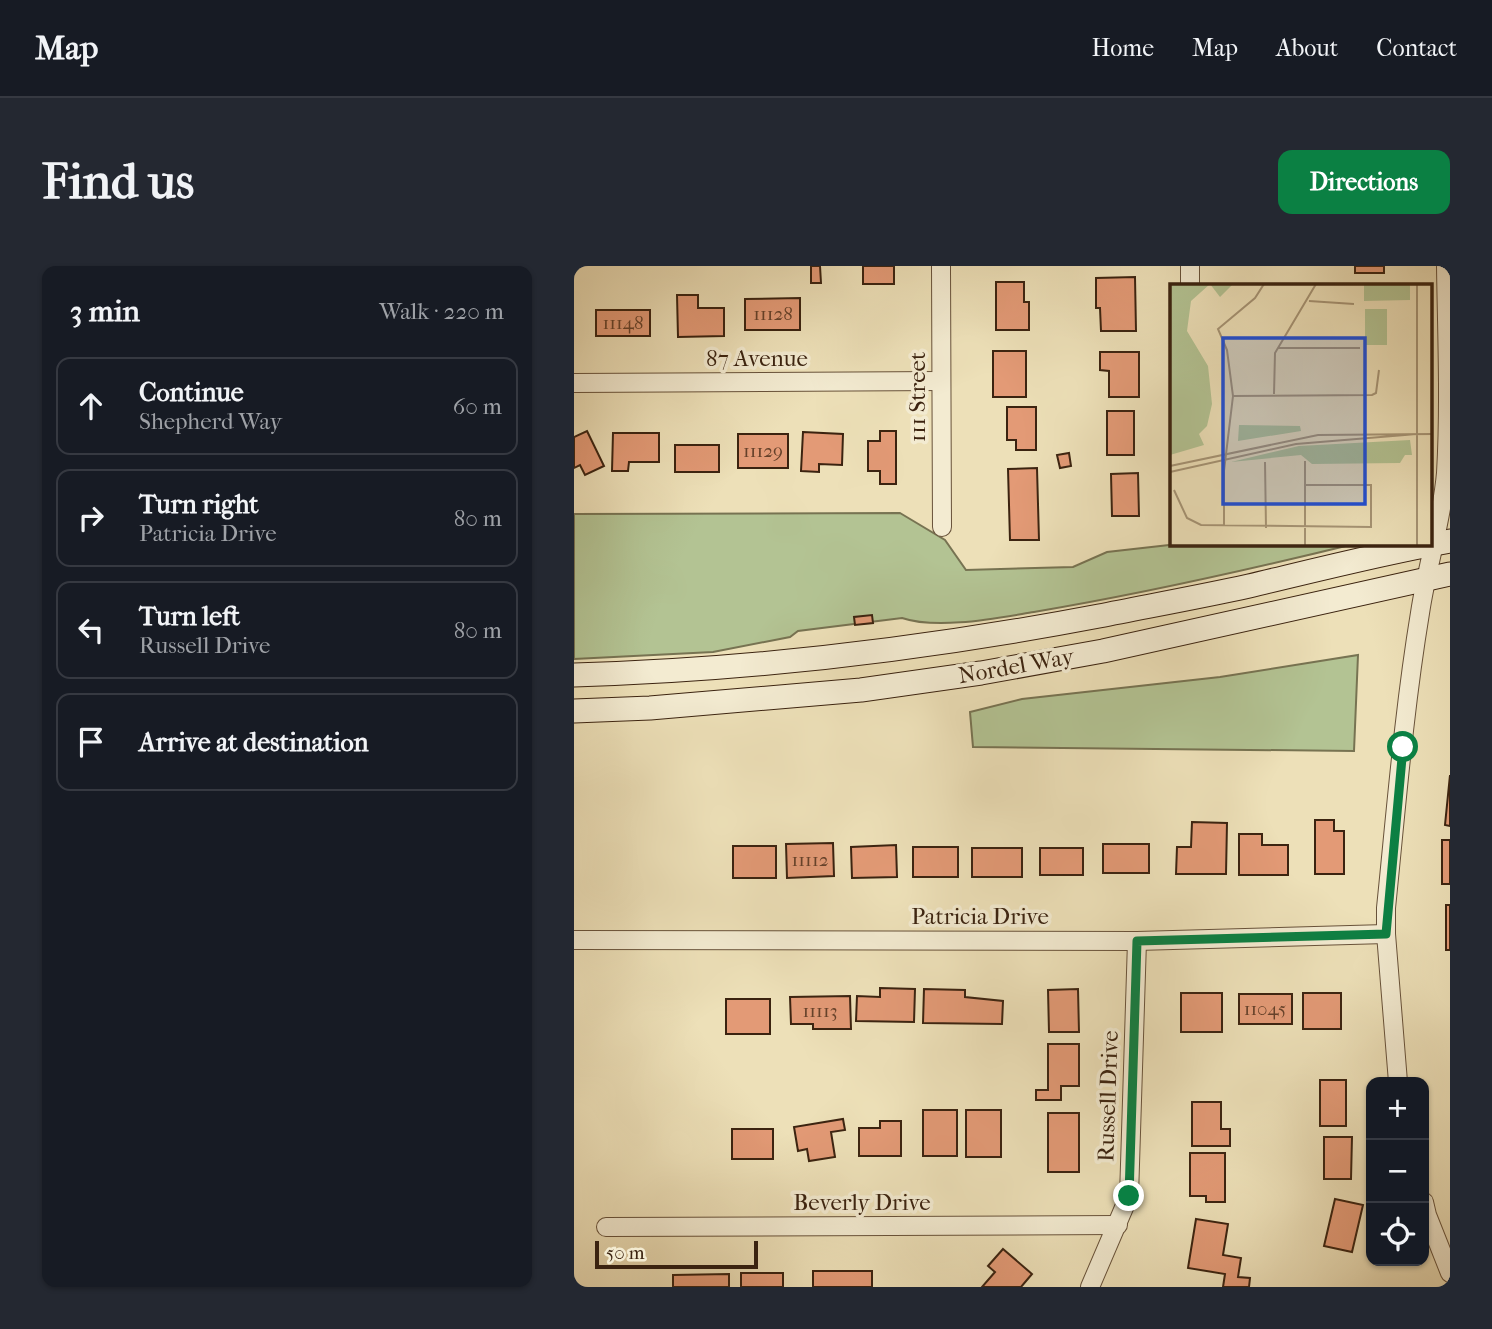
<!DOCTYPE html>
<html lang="en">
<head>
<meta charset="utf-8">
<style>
	body { margin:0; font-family:"IM FELL French Canon",serif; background:#242831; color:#f1f3f6 }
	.controls { position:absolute; right:21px; bottom:21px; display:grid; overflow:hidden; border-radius:14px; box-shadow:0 2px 5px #0004 }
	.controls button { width:63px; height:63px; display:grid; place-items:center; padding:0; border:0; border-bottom:2px solid #363941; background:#171b24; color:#f1f3f6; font:35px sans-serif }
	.scale { position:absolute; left:21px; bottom:18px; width:163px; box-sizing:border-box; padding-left:7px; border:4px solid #3b2310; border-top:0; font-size:19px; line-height:24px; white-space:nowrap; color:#3b2310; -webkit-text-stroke:5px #f3ebd1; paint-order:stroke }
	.stop { position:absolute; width:21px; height:21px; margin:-16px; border:5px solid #0b8043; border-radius:50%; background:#fff }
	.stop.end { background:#0b8043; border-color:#fff; box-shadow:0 2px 7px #0008 }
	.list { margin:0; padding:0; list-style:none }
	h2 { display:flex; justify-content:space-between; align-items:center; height:91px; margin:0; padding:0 28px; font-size:30px }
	h2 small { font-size:23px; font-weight:400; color:#9ea1a6 }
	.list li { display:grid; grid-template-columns:46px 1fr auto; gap:21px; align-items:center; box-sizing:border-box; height:98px; margin:0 14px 14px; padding:0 14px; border:2px solid #363941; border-radius:14px }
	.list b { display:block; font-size:26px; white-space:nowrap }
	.list p { margin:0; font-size:23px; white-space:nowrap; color:#9ea1a6 }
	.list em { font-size:23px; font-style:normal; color:#9ea1a6 }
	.icon { flex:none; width:38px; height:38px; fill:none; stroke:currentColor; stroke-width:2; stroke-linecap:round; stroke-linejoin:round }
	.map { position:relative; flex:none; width:876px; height:1021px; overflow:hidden; border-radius:14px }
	header { display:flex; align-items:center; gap:42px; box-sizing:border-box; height:98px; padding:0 35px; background:#171b24; border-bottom:2px solid #363941 }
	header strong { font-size:33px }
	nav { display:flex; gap:38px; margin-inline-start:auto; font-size:24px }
	.intro { display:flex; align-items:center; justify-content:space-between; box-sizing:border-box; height:168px; padding:0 42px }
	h1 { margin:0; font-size:49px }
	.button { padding:18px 32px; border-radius:14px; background:#0b8043; color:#fff; font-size:24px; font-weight:700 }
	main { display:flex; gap:42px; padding:0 42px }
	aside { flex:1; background:#171b24; border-radius:14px; box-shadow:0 2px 5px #0004 }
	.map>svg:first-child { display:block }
	.grass { fill:#b3c393; stroke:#777352; stroke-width:2 }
	.building { fill:#e39a76; stroke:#3b2310; stroke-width:2 }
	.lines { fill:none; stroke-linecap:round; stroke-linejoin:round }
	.minor-casing { stroke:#68523a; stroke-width:20 }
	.secondary-casing { stroke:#3b2310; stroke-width:25 }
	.minor { stroke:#f3ebd1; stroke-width:18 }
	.secondary { stroke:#f3ebd1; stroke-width:23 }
	.route { stroke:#0b8043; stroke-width:9 }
	.labels { text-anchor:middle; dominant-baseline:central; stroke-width:7; stroke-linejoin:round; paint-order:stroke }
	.number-label { font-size:19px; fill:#65412a }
	.street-label { font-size:23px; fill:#3b2310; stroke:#f3ebd1 }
	.inset-road { fill:none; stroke:#a69475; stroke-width:2 }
	.view { fill:#1d4ed8; fill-opacity:0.15; stroke:#1d4ed8; stroke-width:3.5 }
	.inset-edge { fill:none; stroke:#3b2310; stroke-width:3.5 }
</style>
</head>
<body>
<header>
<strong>Map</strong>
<nav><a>Home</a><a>Map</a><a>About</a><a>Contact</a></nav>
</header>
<div class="intro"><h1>Find us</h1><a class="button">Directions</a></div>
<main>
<aside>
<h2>3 min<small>Walk · 220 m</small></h2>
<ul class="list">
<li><svg class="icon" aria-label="ahead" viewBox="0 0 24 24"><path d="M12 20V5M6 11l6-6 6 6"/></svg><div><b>Continue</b><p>Shepherd Way</p></div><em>60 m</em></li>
<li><svg class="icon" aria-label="right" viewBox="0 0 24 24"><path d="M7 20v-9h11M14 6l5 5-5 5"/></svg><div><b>Turn right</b><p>Patricia Drive</p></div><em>80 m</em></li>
<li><svg class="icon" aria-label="left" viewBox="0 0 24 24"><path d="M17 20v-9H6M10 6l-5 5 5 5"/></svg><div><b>Turn left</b><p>Russell Drive</p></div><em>80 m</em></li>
<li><svg class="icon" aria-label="arrive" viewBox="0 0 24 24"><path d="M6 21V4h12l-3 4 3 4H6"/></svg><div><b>Arrive at destination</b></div></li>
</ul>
</aside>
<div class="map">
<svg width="876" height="1021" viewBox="0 0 876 1021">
	<rect width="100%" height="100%" fill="#ede0b8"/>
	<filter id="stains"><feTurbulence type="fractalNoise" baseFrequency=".00286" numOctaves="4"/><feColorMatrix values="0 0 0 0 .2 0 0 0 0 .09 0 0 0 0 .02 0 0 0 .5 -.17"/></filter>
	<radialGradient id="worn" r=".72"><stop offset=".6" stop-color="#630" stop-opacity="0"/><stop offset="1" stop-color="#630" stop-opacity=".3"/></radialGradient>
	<g class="grass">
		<path d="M326 247 371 274 392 304 499 301 533 286 604 278H780C674 304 567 328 460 346 423 352 364 364 328 352L224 365 216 371 139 386 0 393V248Z"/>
		<path d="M784 389 780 485 399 481 396 446 448 433 646 411Z"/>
	</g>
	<g class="building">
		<path d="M237 0H246L247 17H237Z"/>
		<rect x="289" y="0" width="31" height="18"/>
		<rect x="781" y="0" width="29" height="7"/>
		<path d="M561 11 562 65H527L526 42H522V12Z"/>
		<path d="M422 16H450V36H455V64H422Z"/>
		<path d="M103 29H124V42H150V70L104 71Z"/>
		<path d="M226 32V64H171V33Z"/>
		<rect x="22" y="44" width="54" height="26"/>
		<rect x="419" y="85" width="33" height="46"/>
		<path d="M526 86H565V131H535V105L526 104Z"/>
		<path d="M433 141H462V184H442V174H433Z"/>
		<rect x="533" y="145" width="27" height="44"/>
		<path d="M13 165 30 200 11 209 6 199 0 202V171Z"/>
		<path d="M306 165H322V218H306V205H294V175H306Z"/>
		<path d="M229 166 269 168 268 199 245 198V206L227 205Z"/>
		<path d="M39 167H85V196H55L54 205H38Z"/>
		<rect x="164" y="168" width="50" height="34"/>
		<rect x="101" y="179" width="44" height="27"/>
		<path d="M495 187 497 200 486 202 483 189Z"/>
		<path d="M463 202 465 274H436L434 203Z"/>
		<path d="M564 207 565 250H538L537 208Z"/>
		<path d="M298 349 299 357 281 359 280 351Z"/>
		<path d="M876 509V560L871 559Z"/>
		<path d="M741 554H760V565H770V608H741Z"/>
		<path d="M618 556 653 557 652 608H602L603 581H617Z"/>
		<path d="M665 568H688V579H714V609H665Z"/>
		<rect x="868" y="574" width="8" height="44"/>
		<path d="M259 577 260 610 213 612 212 578Z"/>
		<rect x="529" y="578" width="46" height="29"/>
		<path d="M322 579 323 611 278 612 277 581Z"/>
		<rect x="159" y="580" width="43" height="32"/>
		<rect x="339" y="581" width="45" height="30"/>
		<rect x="398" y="582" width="50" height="29"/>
		<rect x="466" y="582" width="43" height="27"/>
		<rect x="872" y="639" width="4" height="45"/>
		<path d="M306 722 341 723 340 756 282 755 283 730 306 731Z"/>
		<path d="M350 723 391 724V731L429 735 428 758 349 757Z"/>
		<path d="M504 723 505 766H475L474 724Z"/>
		<rect x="607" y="727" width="41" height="39"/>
		<rect x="729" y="727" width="38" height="36"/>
		<rect x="665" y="728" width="53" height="30"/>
		<path d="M276 730 277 763H239V758H217L216 731Z"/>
		<rect x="152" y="733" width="44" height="35"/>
		<path d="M474 778H505V820H487V834H462V824H474Z"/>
		<rect x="746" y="814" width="26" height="46"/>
		<path d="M618 836H647V863H656V880H618Z"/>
		<rect x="349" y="844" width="34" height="46"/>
		<rect x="392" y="844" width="35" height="47"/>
		<rect x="474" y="847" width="31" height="59"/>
		<path d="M269 853 271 864 257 866 261 891 235 895 233 883 224 885 220 861Z"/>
		<path d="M306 855H327V890H285V862H306Z"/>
		<rect x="158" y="863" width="41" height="30"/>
		<path d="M750 871H778L777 913H750Z"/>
		<path d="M616 887H651V936H632V930H616Z"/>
		<path d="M761 933 789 939 778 986 750 980Z"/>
		<path d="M622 953 654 958 649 989 667 992 664 1011 676 1012 675 1021H649L651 1008 614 1002Z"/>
		<path d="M429 983 458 1008 447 1021H408L421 1006 414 1000Z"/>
		<rect x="239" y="1005" width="59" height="16"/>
		<rect x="167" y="1007" width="42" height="14"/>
		<path d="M155 1008V1021H99V1009Z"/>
	</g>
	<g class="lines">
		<defs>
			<g id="minor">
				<path d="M367 0 368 261"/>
				<path d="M616 0V19"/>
				<path d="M0 117 367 115"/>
				<path d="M0 674 563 675 812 668"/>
				<path d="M824 816 812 668V642C822 544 830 444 846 347 853 300 868 254 872 207 876 138 873 69 872 0"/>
				<path d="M850 936 853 949 876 1007"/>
				<path d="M32 961 544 959"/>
				<path d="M516 1021 555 930 563 675"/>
			</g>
			<g id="secondary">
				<path d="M0 409C176 404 352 383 525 350 575 340 625 331 675 320 742 304 808 287 876 275"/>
				<path d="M0 445 76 442 287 424 407 407 529 385 876 308"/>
			</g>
		</defs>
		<use href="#minor" class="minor-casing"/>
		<use href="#secondary" class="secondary-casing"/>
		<use href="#minor" class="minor"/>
		<use href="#secondary" class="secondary"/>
	</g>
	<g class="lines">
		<path class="route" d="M555 930 563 675 812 668 829 481"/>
	</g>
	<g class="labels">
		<g class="number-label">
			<text x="199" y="48">11128</text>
			<text x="49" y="57">11148</text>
			<text x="189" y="185">11129</text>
			<text x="236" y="594">11112</text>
			<text x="691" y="743">11045</text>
			<text x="246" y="745">11113</text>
		</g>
		<g class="street-label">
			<text x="183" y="92">87 Avenue</text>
			<text transform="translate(343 131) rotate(-90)">111 Street</text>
			<text transform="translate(442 400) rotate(-10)">Nordel Way</text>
			<text x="406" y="650">Patricia Drive</text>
			<text transform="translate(534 830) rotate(-88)">Russell Drive</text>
			<text x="288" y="936">Beverly Drive</text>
		</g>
	</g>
	<g transform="translate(596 18)">
		<rect width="262" height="262" fill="#ede0b8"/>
		<path d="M194 0H240V16L194 17ZM195 25H217V61H195ZM69 141 130 142 131 147 68 157ZM240 156 242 171H235L230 179 142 180 131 171 61 178 129 162Z" fill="#b3c393"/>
		<path d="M0 0H63L50 13 40 0 21 17 17 47 38 82 42 120 37 142 29 150 34 161 0 171Z" fill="#b3c393"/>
		<path class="inset-road" d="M139 17 184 20M108 64H190M104 110 105 69 146 0M63 112 202 111 206 109 209 86M135 177V262M95 178 96 244M0 182 148 151 263 150M0 188 126 160 247 150M4 206 17 234 31 241 201 243V201H136M54 241V187L63 112 57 66 48 45 85 14 94 0M247 262V0"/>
		<path class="view" d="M53 54H195V220H53Z"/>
		<rect width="262" height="262" class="inset-edge"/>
	</g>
	<rect width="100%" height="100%" filter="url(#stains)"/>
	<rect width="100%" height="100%" fill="url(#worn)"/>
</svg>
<div class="controls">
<button>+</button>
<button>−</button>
<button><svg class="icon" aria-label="locate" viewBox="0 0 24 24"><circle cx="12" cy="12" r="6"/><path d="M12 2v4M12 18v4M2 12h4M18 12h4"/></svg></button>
</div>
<div class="scale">50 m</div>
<div class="stop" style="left:829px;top:481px"></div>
<div class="stop end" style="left:555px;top:930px"></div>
</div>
</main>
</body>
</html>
